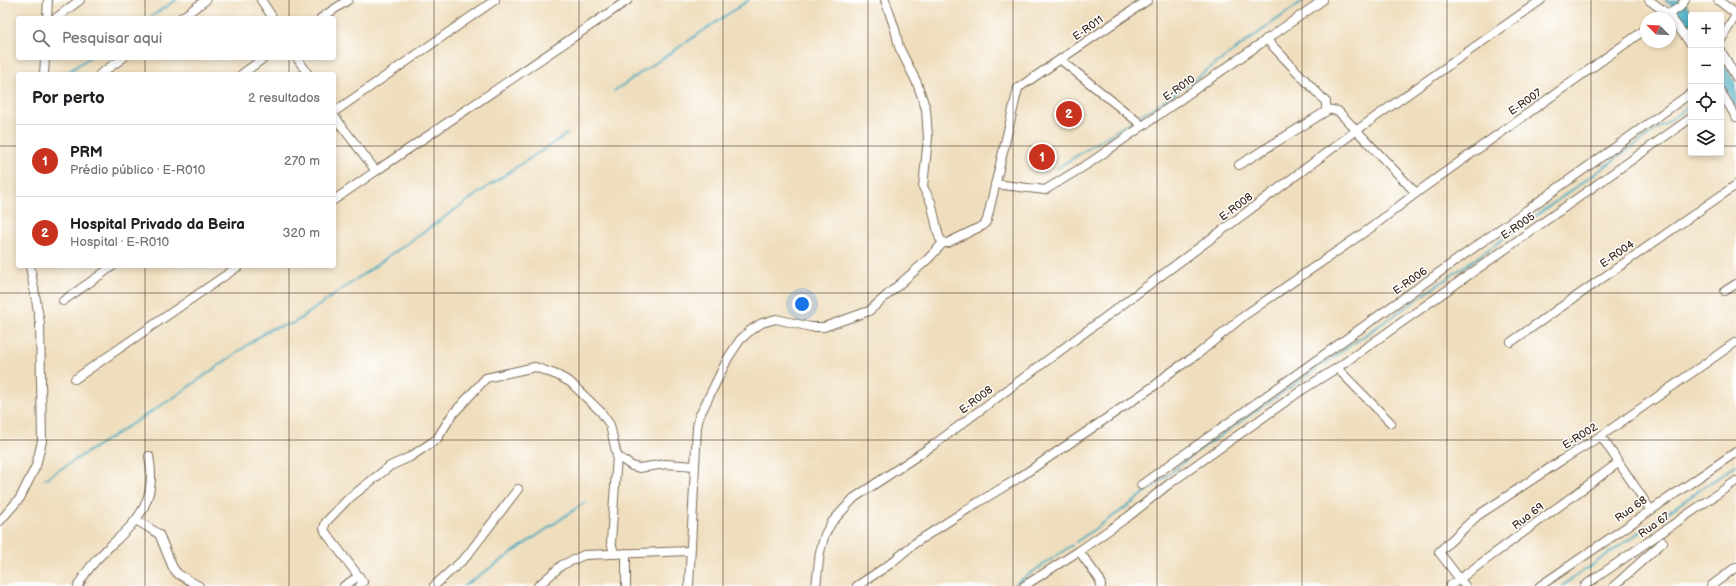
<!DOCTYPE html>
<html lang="pt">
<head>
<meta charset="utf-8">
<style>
	body { margin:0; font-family:"Balsamiq Sans",sans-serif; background:#f6f6f6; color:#202124 }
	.controls { position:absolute; right:12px; top:12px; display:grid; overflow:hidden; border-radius:4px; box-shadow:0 2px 6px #0003 }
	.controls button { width:36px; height:36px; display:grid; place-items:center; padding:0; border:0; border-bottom:1px solid #e0e0e0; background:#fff; color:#202124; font:20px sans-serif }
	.compass { position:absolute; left:1640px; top:12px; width:36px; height:36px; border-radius:50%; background:#fff; box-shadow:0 2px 6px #0003; rotate:294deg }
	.you { position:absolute; left:802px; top:304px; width:14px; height:14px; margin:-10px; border:3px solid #fff; border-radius:50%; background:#1a73e8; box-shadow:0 0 0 6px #1a73e833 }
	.badge { display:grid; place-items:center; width:26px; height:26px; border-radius:50%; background:#c8321e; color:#fff; font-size:13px; font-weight:700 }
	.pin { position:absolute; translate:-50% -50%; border:2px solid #fff; box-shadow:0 1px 4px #0006 }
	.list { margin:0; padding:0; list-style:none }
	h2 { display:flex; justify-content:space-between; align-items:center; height:52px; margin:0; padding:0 16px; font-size:17px }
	h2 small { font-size:13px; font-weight:400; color:#757577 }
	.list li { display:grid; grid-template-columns:26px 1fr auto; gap:12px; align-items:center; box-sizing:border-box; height:72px; padding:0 16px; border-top:1px solid #e0e0e0 }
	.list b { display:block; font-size:15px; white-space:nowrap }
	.list p { margin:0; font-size:13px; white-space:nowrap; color:#757577 }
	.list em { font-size:13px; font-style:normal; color:#757577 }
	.icon { flex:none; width:22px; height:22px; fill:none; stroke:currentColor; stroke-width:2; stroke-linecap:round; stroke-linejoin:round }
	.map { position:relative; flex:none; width:1736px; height:586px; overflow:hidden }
	.search { position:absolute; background:#fff; box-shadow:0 2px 6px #0003; left:16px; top:16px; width:320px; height:44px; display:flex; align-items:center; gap:10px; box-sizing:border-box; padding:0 14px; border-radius:4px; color:#757577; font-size:15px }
	.panel { position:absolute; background:#fff; box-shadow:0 2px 6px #0003; left:16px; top:72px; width:320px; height:196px; border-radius:4px }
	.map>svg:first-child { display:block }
	.water { fill:#3fa9bf; stroke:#3d6a6e }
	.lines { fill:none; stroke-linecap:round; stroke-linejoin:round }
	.stream { stroke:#3fa9bf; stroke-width:2 }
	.minor-casing { stroke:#7a6956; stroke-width:10 }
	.minor { stroke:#fff; stroke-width:8 }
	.grid { fill:none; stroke:#3b2a1e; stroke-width:1; stroke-opacity:0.55 }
	.labels { text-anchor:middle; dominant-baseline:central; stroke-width:3; stroke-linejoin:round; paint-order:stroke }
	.street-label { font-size:11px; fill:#3b2a1e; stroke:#fff }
</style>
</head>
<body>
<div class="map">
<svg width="1736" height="586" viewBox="0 0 1736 586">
	<rect width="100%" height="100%" fill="#fff"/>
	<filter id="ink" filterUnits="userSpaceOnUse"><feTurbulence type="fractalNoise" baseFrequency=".025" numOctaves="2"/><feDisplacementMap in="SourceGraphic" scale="8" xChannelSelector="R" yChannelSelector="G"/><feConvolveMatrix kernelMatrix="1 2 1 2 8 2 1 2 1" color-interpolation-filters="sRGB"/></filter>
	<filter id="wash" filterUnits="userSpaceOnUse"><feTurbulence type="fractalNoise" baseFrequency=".012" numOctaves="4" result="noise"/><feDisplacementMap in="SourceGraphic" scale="16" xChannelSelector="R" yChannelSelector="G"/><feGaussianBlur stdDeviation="0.9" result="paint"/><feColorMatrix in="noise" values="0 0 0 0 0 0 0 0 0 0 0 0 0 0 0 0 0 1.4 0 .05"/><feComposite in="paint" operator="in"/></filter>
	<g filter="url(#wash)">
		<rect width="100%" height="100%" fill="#efdebd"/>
		<g class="water">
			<path d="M1663 0H1682L1694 15H1691V32L1672 6Z"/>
			<path d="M1721 58 1736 84V109L1721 84Z"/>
		</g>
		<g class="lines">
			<g class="stream">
				<path d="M149 18 176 0"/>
				<path d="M65 74 89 58"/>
				<path d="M614 91 749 0"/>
				<path d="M1136 118 1170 97 1304 0"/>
				<path d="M1057 168 1132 121"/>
				<path d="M45 479 176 396 270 329 294 323 503 176 567 134"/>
				<path d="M1076 542 1132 503 1198 451 1475 259 1691 105"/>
				<path d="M464 586 587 501"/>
				<path d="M1012 586 1072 545"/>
				<path d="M1562 586 1736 465"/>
			</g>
		</g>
	</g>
	<g filter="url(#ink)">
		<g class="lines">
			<defs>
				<g id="minor">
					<path d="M261 0 273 18"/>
					<path d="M885 0 895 29 899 47 917 83 926 109 928 138 923 187 931 202 939 237 943 243"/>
					<path d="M1649 0 1668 14 1691 44"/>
					<path d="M1718 0 1736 14"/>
					<path d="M47 18 48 0"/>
					<path d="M56 18 80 0"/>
					<path d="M181 18 206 0"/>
					<path d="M321 18 348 0"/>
					<path d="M1662 18 1680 7 1685 0"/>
					<path d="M1721 40 1736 15"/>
					<path d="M1721 51 1736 77"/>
					<path d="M297 58 308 74"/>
					<path d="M1061 60 1143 126"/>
					<path d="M44 74 45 58"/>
					<path d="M100 74 123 58"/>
					<path d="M242 74 264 58"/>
					<path d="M1721 92 1736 117"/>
					<path d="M1326 109 1338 111 1416 193"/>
					<path d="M334 112 495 0"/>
					<path d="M334 116 376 171 334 200"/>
					<path d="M1239 165 1325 112 1326 109V102L1266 39"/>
					<path d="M376 171 628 0"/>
					<path d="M995 184 1045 190 1091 162 1323 0"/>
					<path d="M1725 291 1736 284"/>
					<path d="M63 301 113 266"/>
					<path d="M1511 342 1736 185"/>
					<path d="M1337 368 1391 423"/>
					<path d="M75 379 239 266"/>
					<path d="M1601 436 1650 509"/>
					<path d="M617 456 632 466 639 468 666 464 695 466"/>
					<path d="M1141 485 1691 93"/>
					<path d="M136 520 159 534 173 568 178 574 199 586"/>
					<path d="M0 521 20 498 36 466 42 441 40 323 30 266"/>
					<path d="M1079 551 1100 580 1101 586"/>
					<path d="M78 586C104 535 163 526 149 456"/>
					<path d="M344 586 359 576"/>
					<path d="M360 586 363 582 326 533 324 528 326 522 347 500 390 466 410 457 437 439 452 415 486 378 535 367 557 375 570 382 601 412 610 425 617 456 611 542 614 553"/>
					<path d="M434 586 466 557 518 489"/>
					<path d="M538 586 562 565 584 555 690 551"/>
					<path d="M626 586V553"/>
					<path d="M689 586 697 427 699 417 728 358 740 340 752 329 762 323 776 319 811 327H824L869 311 927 260 943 243H947L984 225 987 220 1018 88 1148 0"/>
					<path d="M816 586 820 552 825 534 832 522 854 498 932 446 1357 130 1541 0"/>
					<path d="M857 586 890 564 915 543 977 503 1017 479 1157 384 1168 374 1198 354 1245 315 1372 227 1416 193 1646 29"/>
					<path d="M1024 586 1079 551 1129 516 1169 484 1302 390 1337 368 1691 118"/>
					<path d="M1450 586 1618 463"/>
					<path d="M1465 586 1439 552 1477 516 1562 460 1601 436 1736 342"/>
					<path d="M1540 586 1736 452"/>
					<path d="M1584 586 1736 481"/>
					<path d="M1614 586 1663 542"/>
					<path d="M1711 586 1736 567"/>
				</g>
			</defs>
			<use href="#minor" class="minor-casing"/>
			<use href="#minor" class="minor"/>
		</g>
	</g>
	<path class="grid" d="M145 0V18M289 0V18M434 0V586M579 0V586M723 0V586M868 0V586M1013 0V586M1157 0V586M1302 0V586M1447 0V586M1591 0V586M145 58V74M289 58V74M0 146H18M334 146H1691M1721 146H1736M145 266V586M289 266V586M0 293H1736M0 440H1736"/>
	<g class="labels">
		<g class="street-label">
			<text transform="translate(1088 28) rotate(-35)">E-R011</text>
			<text transform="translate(1179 88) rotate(-35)">E-R010</text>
			<text transform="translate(1525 102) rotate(-35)">E-R007</text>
			<text transform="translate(1236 207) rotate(-37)">E-R008</text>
			<text transform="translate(1518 226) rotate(-35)">E-R005</text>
			<text transform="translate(1617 254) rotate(-35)">E-R004</text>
			<text transform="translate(1410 281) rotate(-35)">E-R006</text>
			<text transform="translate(976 400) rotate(-37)">E-R008</text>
			<text transform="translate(1580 436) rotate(-32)">E-R002</text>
			<text transform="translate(1631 509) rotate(-35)">Rua 68</text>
			<text transform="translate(1528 516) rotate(-37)">Rua 69</text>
			<text transform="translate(1654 525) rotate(-35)">Rua 67</text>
		</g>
	</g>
</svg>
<div class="controls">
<button>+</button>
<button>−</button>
<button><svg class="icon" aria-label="locate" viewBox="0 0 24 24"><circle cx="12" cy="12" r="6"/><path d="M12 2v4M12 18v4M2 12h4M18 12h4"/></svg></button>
<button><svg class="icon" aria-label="layers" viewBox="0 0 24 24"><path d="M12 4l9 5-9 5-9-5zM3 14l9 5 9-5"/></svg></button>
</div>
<svg class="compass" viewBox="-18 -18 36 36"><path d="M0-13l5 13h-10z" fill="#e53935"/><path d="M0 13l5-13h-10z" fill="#757577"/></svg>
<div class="you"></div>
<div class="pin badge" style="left:1042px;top:157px">1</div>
<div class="pin badge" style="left:1069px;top:114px">2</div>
<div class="search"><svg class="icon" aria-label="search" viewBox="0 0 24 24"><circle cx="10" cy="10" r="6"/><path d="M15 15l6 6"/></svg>Pesquisar aqui</div>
<section class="panel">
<h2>Por perto<small>2 resultados</small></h2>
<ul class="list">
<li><span class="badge">1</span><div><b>PRM</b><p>Prédio público · E-R010</p></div><em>270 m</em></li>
<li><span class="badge">2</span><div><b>Hospital Privado da Beira</b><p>Hospital · E-R010</p></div><em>320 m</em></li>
</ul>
</section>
</div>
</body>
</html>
